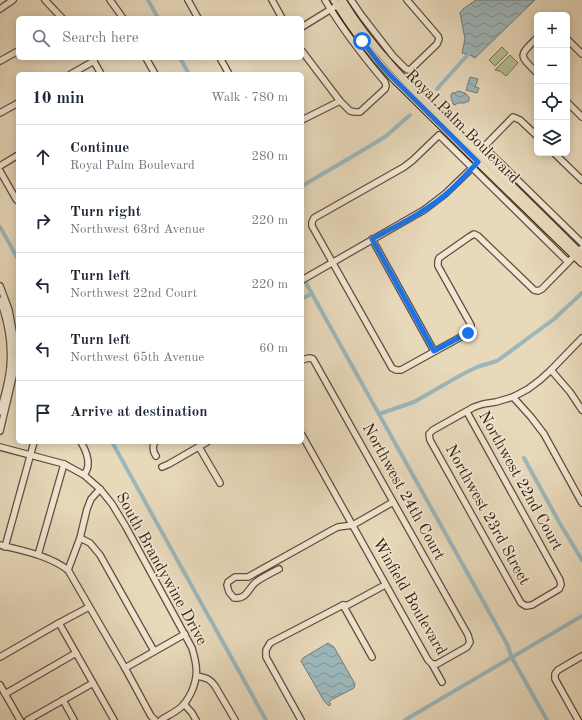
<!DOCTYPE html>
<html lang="en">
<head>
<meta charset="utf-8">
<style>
	body { margin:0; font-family:"Old Standard TT",serif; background:#f2f2f3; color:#1f2937 }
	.controls { position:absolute; right:12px; top:12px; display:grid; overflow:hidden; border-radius:6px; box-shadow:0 2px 10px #0003 }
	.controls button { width:36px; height:36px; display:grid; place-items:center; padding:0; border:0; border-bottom:1px solid #e0e1e3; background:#fff; color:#1f2937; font:20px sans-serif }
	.stop { position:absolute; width:12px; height:12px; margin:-9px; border:3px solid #1a73e8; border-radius:50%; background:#fff }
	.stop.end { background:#1a73e8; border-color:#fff; box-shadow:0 1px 4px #0008 }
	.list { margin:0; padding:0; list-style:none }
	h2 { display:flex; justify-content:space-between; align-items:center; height:52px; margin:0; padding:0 16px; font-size:17px }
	h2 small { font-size:13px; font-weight:400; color:#747a83 }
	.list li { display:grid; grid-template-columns:26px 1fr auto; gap:12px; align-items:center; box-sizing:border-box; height:64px; padding:0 16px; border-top:1px solid #e0e1e3 }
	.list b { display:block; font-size:15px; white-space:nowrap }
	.list p { margin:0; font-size:13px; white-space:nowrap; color:#747a83 }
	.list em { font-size:13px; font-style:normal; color:#747a83 }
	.icon { flex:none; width:22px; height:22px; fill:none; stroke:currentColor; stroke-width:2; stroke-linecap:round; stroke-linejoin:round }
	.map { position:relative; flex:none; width:582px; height:720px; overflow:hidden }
	.search { position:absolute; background:#fff; box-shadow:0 2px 10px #0003; left:16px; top:16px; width:288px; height:44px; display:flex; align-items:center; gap:10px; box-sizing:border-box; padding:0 14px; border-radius:6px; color:#747a83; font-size:15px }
	.panel { position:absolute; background:#fff; box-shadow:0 2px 10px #0003; left:16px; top:72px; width:288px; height:372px; border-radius:6px }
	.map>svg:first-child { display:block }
	.park { fill:#b4c092; stroke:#757050 }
	.water { fill:url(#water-waves); stroke:#737a76 }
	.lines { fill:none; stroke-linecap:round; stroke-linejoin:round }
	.canal { stroke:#9cb7bb; stroke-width:4 }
	.minor-casing { stroke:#624e3a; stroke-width:8 }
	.major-casing { stroke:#361f0f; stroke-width:9 }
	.minor { stroke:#f0e6d3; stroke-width:5.5 }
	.major { stroke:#e8d9bb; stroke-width:7 }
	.route { stroke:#1a73e8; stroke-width:5 }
	.labels { text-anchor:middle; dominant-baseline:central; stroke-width:3.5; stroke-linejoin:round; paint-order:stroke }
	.street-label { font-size:16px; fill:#361f0f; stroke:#f0e6d3 }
</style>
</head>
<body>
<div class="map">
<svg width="582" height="720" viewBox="0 0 582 720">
	<defs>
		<pattern id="water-waves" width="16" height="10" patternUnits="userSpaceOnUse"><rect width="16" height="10" fill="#9cb7bb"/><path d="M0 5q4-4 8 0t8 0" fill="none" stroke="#809496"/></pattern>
	</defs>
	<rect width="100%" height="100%" fill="#e8d9bb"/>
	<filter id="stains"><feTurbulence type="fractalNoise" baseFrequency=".005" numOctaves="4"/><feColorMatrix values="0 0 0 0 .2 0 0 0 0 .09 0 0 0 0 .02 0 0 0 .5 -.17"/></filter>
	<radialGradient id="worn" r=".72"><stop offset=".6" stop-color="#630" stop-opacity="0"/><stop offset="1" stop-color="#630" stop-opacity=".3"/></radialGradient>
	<g class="park">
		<path d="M502 47 508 53 495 66 489 60Z"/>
		<path d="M510 55 518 63 506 76 500 71 495 70Z"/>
	</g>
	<g class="water">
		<path d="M476 0H535L475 58 468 54 462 53 465 39 460 13 463 9Z"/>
		<path d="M470 77 478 79 475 87 479 88 477 93 466 90Z"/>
		<path d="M458 91 465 93 469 97V101L464 103H458L455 105 453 104C453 100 449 97 452 93H455Z"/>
		<path d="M328 643 334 647 355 684 354 688 331 700 329 702 331 704 329 706 324 701 301 661 303 658Z"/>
	</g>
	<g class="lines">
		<g class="canal">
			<path d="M148 0 158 18"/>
			<path d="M180 58 189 74"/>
			<path d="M437 89 472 50"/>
			<path d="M302 186 370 146 386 136 410 115"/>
			<path d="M0 227 18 259"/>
			<path d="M302 276 507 644 512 658 547 720"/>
			<path d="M302 299 312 293"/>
			<path d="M379 414 414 402 461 375 477 367 497 361 554 319 582 293"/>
			<path d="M112 442 266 720"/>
			<path d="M524 458 559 522 582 560"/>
			<path d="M405 720 582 616"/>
		</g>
		<defs>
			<g id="minor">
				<path d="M45 0 62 18"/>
				<path d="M110 0 123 18"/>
				<path d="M188 0 198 18"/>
				<path d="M272 0 282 18"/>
				<path d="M351 0 362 16 393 56 405 68 408 70 411 69 437 44 439 39 438 36 407 0"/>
				<path d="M0 9 13 0"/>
				<path d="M302 27 341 3"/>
				<path d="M537 38C519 56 518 54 537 73"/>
				<path d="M567 39 582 54"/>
				<path d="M302 51 340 101 350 111 355 112H360L385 89 386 86 385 82C363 56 342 29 325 0"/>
				<path d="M92 58 101 74"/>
				<path d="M146 58 155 74"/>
				<path d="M220 58 229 74"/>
				<path d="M0 61 18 51"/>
				<path d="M71 74 94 61"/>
				<path d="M567 102 582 117"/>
				<path d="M0 113 18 103"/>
				<path d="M302 120 340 101"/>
				<path d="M484 147 582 243"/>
				<path d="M478 153 513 117 520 120 537 136"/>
				<path d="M554 153 582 180"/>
				<path d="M0 166 18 155"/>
				<path d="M0 171 16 199 18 201"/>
				<path d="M372 239 434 351"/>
				<path d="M568 262 439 135 413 160 404 167 314 218 312 222V226L392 368 396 370H401L468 333 471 329V325L438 266V261L439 258 469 237 474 234 478 236 534 290 538 291 542 289 582 248"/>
				<path d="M302 280 424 210 445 194 475 165"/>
				<path d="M0 286 9 310 13 332 16 352 15 368 0 431"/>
				<path d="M0 300C8 321 12 345 10 367 9 381 4 398 0 412"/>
				<path d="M302 360 309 358 313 359 468 635 470 642 467 647 437 664H432"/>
				<path d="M551 370 570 392 582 410"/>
				<path d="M513 397 531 417 544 434 582 503"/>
				<path d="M467 412 560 580 561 585 559 589 532 605 526 606 521 603 430 440 429 434 433 430 474 407 483 404 496 402 513 397 528 389 540 380 551 370 582 338"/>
				<path d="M302 435 428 660 432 664 442 682"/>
				<path d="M81 442C85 449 89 457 88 465 88 468 86 472 84 475"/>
				<path d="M155 442C152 446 153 452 156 456"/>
				<path d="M0 447 64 464 84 475 100 489 112 504 126 527 192 648C197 665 199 676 191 693 188 699 185 704 180 708 174 713 167 716 161 720"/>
				<path d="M199 447 220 483"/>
				<path d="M162 467 169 464 207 442"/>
				<path d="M80 538 90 543 100 555 154 651"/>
				<path d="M0 545C23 551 48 555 68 570L125 668 151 716 155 720"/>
				<path d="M5 547 34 442"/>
				<path d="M38 555 64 464"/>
				<path d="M279 569C271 573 263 577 256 582 248 588 248 599 234 598L229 592 227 585 228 582 235 577H248L309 543 332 530 338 527 353 525 393 502"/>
				<path d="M68 570 80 538 87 509 91 499 100 489"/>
				<path d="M343 605 372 657"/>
				<path d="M59 623 114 720"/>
				<path d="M0 657 59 623 89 607"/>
				<path d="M125 668 185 634"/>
				<path d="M197 676C206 678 209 678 215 686L235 720"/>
				<path d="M0 685 20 720"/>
				<path d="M5 694 76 653"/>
				<path d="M63 700 74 720"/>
				<path d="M184 704 192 713 196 720"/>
				<path d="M28 720 93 683"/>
				<path d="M301 720 266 657V650L270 643 343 605H348L385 585"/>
				<path d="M578 720 555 679V674L558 670 582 656"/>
			</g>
			<g id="major">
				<path d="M334 0C351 27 370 53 391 76L478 162 582 263"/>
				<path d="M342 0C372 50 414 90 456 131 498 172 540 213 582 255"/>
			</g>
		</defs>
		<use href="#minor" class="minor-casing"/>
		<use href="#major" class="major-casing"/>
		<use href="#minor" class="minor"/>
		<use href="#major" class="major"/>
	</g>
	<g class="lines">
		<path class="route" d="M362 41 380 64 391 76 478 162C467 173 457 185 445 195 423 213 397 226 372 239L434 351 468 333"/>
	</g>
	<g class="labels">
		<g class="street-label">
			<text transform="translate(462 127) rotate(45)">Royal Palm Boulevard</text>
			<text transform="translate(520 481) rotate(61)">Northwest 22nd Court</text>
			<text transform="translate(403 492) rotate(61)">Northwest 24th Court</text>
			<text transform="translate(487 515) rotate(61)">Northwest 23rd Street</text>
			<text transform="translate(161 569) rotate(61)">South Brandywine Drive</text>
			<text transform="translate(409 597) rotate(60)">Winfield Boulevard</text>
		</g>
	</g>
	<rect width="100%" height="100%" filter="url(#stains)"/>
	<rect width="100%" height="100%" fill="url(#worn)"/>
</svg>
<div class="controls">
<button>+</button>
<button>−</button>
<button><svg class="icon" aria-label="locate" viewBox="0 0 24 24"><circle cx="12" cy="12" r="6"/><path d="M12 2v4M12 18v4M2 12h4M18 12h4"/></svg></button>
<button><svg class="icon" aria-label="layers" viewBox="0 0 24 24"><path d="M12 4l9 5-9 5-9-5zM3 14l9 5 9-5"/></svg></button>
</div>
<div class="stop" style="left:362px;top:41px"></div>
<div class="stop end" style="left:468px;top:333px"></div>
<div class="search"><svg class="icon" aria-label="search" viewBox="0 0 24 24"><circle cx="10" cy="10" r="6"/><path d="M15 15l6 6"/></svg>Search here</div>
<section class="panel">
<h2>10 min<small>Walk · 780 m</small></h2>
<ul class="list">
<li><svg class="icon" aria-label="ahead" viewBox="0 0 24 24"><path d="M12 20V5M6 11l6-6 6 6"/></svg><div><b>Continue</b><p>Royal Palm Boulevard</p></div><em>280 m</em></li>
<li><svg class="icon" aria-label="right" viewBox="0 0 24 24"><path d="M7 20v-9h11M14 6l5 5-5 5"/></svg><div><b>Turn right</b><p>Northwest 63rd Avenue</p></div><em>220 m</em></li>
<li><svg class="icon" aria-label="left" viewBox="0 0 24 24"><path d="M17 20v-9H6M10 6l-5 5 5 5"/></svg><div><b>Turn left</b><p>Northwest 22nd Court</p></div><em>220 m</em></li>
<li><svg class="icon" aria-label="left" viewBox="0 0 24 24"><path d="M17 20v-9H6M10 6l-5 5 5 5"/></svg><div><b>Turn left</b><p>Northwest 65th Avenue</p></div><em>60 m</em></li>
<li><svg class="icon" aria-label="arrive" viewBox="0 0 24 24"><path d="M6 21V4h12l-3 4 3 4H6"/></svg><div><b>Arrive at destination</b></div></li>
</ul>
</section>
</div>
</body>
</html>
